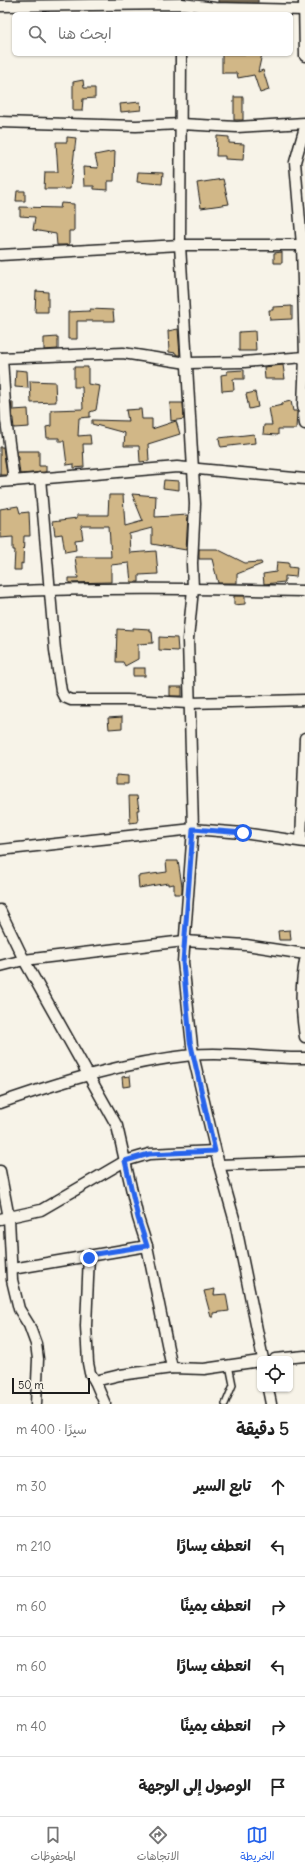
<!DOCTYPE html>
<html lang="ar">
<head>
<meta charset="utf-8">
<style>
	body { margin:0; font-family:Delius,"Playpen Sans Arabic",sans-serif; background:#f6f6f6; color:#222; direction:rtl }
	.controls { position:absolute; right:12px; bottom:12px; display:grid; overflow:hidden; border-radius:6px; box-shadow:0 1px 3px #0004 }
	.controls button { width:36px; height:36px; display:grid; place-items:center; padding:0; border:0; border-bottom:1px solid #e0e0e0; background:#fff; color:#222; font:20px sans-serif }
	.scale { position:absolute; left:12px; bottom:10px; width:78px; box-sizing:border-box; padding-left:4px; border:2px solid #1c1c1c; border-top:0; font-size:11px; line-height:14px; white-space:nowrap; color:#1c1c1c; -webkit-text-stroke:3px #f7f3e8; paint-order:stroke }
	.stop { position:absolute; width:12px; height:12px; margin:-9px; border:3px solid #2563eb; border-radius:50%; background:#fff }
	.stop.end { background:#2563eb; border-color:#fff; box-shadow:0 1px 4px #0008 }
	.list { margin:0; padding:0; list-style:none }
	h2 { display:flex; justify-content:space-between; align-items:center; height:52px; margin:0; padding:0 16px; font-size:17px }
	h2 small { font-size:13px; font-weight:400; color:#767676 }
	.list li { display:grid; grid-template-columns:26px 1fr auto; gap:12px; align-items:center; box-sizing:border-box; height:60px; padding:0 16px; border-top:1px solid #e0e0e0 }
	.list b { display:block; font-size:15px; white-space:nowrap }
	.list em { font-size:13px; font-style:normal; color:#767676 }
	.icon { flex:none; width:22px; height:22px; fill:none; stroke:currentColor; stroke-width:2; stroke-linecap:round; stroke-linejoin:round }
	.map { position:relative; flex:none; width:305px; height:1404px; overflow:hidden; direction:ltr }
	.search { position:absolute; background:#fff; box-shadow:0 1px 3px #0004; left:12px; right:12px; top:12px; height:44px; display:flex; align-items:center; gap:10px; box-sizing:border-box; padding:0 14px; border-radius:6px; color:#767676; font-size:15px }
	.sheet { height:412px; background:#fff }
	nav { display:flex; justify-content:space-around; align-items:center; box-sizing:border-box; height:56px; border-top:1px solid #e0e0e0; background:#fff; font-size:11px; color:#767676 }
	nav a { display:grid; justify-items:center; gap:2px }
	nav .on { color:#2563eb }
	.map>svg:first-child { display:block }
	.building { fill:#d1b787; stroke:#1c1c1c }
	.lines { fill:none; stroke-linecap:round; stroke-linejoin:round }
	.service-casing { stroke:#1c1c1c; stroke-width:8 }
	.minor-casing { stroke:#1c1c1c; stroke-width:13 }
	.service { stroke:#f7f3e8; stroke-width:5 }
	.minor { stroke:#f7f3e8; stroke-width:10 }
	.route { stroke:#2563eb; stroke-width:5 }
</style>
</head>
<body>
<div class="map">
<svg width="305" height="1404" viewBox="0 0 305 1404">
	<rect width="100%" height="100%" fill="#f7f3e8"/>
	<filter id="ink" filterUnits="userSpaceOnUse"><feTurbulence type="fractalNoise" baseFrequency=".025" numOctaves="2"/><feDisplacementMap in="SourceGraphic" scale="8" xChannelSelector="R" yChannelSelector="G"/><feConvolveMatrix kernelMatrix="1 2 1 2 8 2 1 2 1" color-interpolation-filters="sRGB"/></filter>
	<g filter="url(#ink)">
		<g class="building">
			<rect x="218" y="0" width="40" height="2"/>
			<path d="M222 54H262L258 72 263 70 269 90 260 93 254 75 238 78 237 73H222Z"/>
			<path d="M83 80 84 88H95V98L83 99 82 111H73V82Z"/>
			<rect x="234" y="97" width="9" height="23"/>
			<path d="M140 102 141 110 121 112 120 104Z"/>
			<path d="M217 136 229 137V143L244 144 243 160 225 159V156H216Z"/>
			<path d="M67 137 76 138 70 189H44L45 172H58L56 142H67Z"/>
			<path d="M115 151 114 181H108V190L94 189V186H84L83 167 98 168 95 155Z"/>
			<path d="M138 172 163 173 162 184 137 182Z"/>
			<path d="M223 179 229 204 201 208 197 183Z"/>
			<path d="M17 191H25V201H16Z"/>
			<path d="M61 203 74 204V231H69V245H57L56 234 33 230 35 217 20 216V207L60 208Z"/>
			<path d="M282 252V263H274V253Z"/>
			<path d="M36 291 48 292V312H35Z"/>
			<path d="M292 306V319L270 320 269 310H273V307Z"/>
			<path d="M90 309 113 310 114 321H77V339H68V312L90 311Z"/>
			<path d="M178 329 180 355H176V353L169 352 168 331Z"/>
			<path d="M255 331 256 351H239V332Z"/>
			<path d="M58 337V349L44 350V338Z"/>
			<path d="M283 365 285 379H265L264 367Z"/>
			<path d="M74 367H88V384L100 386 96 410 90 412V417L79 418 78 436 90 435 91 444H83L84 467 74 468V464L67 465 64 441H59V438H47L46 427 51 426V410L83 409 82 387H74Z"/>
			<path d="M16 370 27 371 28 388 15 387Z"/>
			<path d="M244 370V379H233L234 390 222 391 221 375 227 374V371Z"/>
			<path d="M30 381 55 382 56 402 31 403Z"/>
			<path d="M255 392 258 407 249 409 246 394Z"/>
			<path d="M291 401 293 411H297L296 429H278V435L263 434 264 425H272L269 408 282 405V403Z"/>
			<path d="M11 402H13V410L28 409 29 427 14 428Z"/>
			<path d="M170 403H183L184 419 171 421Z"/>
			<path d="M141 409 142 419H152V429L176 421 180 434 148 444 149 461 140 462 139 446H124L125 433 92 424V420L128 421 126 410Z"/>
			<path d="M254 434 255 443 221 447 220 445 219 438Z"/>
			<path d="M0 447H3L7 475H0Z"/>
			<path d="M17 451H39V466H46V472L20 474Z"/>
			<path d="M164 480 179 481V490L163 488Z"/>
			<path d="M132 494 156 496 155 517 188 515 186 550 152 544V528L129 534 130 553 156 551 158 574 139 575V582H131L129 563 111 565V582L69 583V578H78L75 557H111L109 526H81L83 539 75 540 76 550 65 552 62 534 55 535 53 521 77 518V515H108L109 495H123L125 526 143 521Z"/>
			<path d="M18 506 20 513 29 512 30 536H24L23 564 21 563V570H14L15 550H13V537L0 538V509Z"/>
			<path d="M199 549H217L245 563 261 562 262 564 237 574V583H218L212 559H199Z"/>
			<path d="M277 562 289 563V567L297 568 296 577 285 576V582L264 584 263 574 276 572Z"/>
			<path d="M234 596H245V604L234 605Z"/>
			<path d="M133 628 150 629V632H152L153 643 138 644V659L125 666 123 662H116L117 629 133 630Z"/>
			<path d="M159 637 177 638 178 651 159 650Z"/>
			<rect x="133" y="668" width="12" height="8"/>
			<rect x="170" y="687" width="12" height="9"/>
			<path d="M122 717V728L109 729 108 718Z"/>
			<path d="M116 775 128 776V784H116Z"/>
			<path d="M129 796H137L139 810H137L138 822 130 823Z"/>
			<path d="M166 861H178L182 886V894H174V884L168 885V883L139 888 138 876 167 872Z"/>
			<path d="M290 930 291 940H279L278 931Z"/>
			<path d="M130 1076 131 1086 123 1087 122 1077Z"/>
			<path d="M215 1289 214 1295 226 1294 229 1311 213 1313V1317H211L204 1291Z"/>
		</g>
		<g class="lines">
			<defs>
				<path id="service" d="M225 1404 233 1385 229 1365"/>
				<g id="minor">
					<path d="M304 0 305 56"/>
					<path d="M0 6 182 4 215 8 305 10"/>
					<path d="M181 54 180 245 195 504 192 563 193 589 188 639 193 829 183 962 193 1055 219 1165 235 1222 263 1359"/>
					<path d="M0 122 136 126 181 124 237 127 305 123"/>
					<path d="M305 127 295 162 302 245 305 357 303 405 305 424"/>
					<path d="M0 255 180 245H305"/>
					<path d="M0 358 123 353 187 363 244 362 305 357"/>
					<path d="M2 358 6 420 14 481"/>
					<path d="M40 478 55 650 61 691 64 697 71 700H127L189 703 305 700"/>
					<path d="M0 482 177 467 305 479"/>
					<path d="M0 592C102 587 203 589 305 591"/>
					<path d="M301 841 305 738"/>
					<path d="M0 850 193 829 243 833 305 842"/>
					<path d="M0 910 24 960 117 1126 138 1218 147 1246 172 1368"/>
					<path d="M305 961C300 989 301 1010 305 1037"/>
					<path d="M0 966 24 960 184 941 246 945 305 954"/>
					<path d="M0 1103C63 1081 126 1062 192 1055 230 1051 267 1059 305 1058"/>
					<path d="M219 1165 305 1162"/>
					<path d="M0 1171 9 1218 12 1280 19 1309 29 1325 36 1344 38 1359 36 1404"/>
					<path d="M0 1219 41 1210 125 1161 149 1154 215 1151"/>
					<path d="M89 1255 86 1326 88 1363 90 1373 95 1381 105 1404"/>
					<path d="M12 1269 147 1246"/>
					<path d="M275 1359 305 1356"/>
					<path d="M95 1381 120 1375 172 1368 204 1369 260 1361"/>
					<path d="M268 1389 271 1404"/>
				</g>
			</defs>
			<use href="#service" class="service-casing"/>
			<use href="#minor" class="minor-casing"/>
			<use href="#service" class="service"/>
			<use href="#minor" class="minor"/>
		</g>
	</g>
	<g class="lines" filter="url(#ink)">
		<path class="route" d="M89 1258V1255L147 1246 138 1218 125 1161 149 1154 215 1151 190 1041 183 962 193 829 243 833"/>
	</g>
</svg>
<div class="controls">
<button><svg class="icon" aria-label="locate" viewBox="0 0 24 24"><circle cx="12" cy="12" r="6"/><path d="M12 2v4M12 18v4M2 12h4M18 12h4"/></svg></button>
</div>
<div class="scale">50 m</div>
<div class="stop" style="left:243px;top:833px"></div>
<div class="stop end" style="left:89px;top:1258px"></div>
<div class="search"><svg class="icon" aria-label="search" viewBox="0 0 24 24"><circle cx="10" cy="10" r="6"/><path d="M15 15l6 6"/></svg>ابحث هنا</div>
</div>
<section class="sheet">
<h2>5 دقيقة<small>سيرًا · 400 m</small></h2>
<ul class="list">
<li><svg class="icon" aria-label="ahead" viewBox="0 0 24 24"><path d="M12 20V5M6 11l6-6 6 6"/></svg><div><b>تابع السير</b></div><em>30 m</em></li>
<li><svg class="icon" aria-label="left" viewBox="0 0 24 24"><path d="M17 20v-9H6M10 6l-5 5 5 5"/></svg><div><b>انعطف يسارًا</b></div><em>210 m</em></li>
<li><svg class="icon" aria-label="right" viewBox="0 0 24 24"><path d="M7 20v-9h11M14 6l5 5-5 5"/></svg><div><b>انعطف يمينًا</b></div><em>60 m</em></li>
<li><svg class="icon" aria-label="left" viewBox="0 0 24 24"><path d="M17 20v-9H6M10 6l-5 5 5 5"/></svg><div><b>انعطف يسارًا</b></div><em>60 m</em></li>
<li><svg class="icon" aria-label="right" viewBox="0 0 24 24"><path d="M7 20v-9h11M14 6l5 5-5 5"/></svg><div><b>انعطف يمينًا</b></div><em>40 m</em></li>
<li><svg class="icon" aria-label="arrive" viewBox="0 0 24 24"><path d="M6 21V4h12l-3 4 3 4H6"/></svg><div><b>الوصول إلى الوجهة</b></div></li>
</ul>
</section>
<nav>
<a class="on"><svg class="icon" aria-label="map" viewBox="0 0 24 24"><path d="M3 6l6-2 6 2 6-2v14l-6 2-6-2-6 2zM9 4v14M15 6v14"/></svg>الخريطة</a>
<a><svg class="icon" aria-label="directions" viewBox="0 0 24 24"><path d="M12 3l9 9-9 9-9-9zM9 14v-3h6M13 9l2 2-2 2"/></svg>الاتجاهات</a>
<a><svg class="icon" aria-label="saved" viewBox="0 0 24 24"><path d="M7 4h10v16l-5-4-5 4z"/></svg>المحفوظات</a>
</nav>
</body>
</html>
